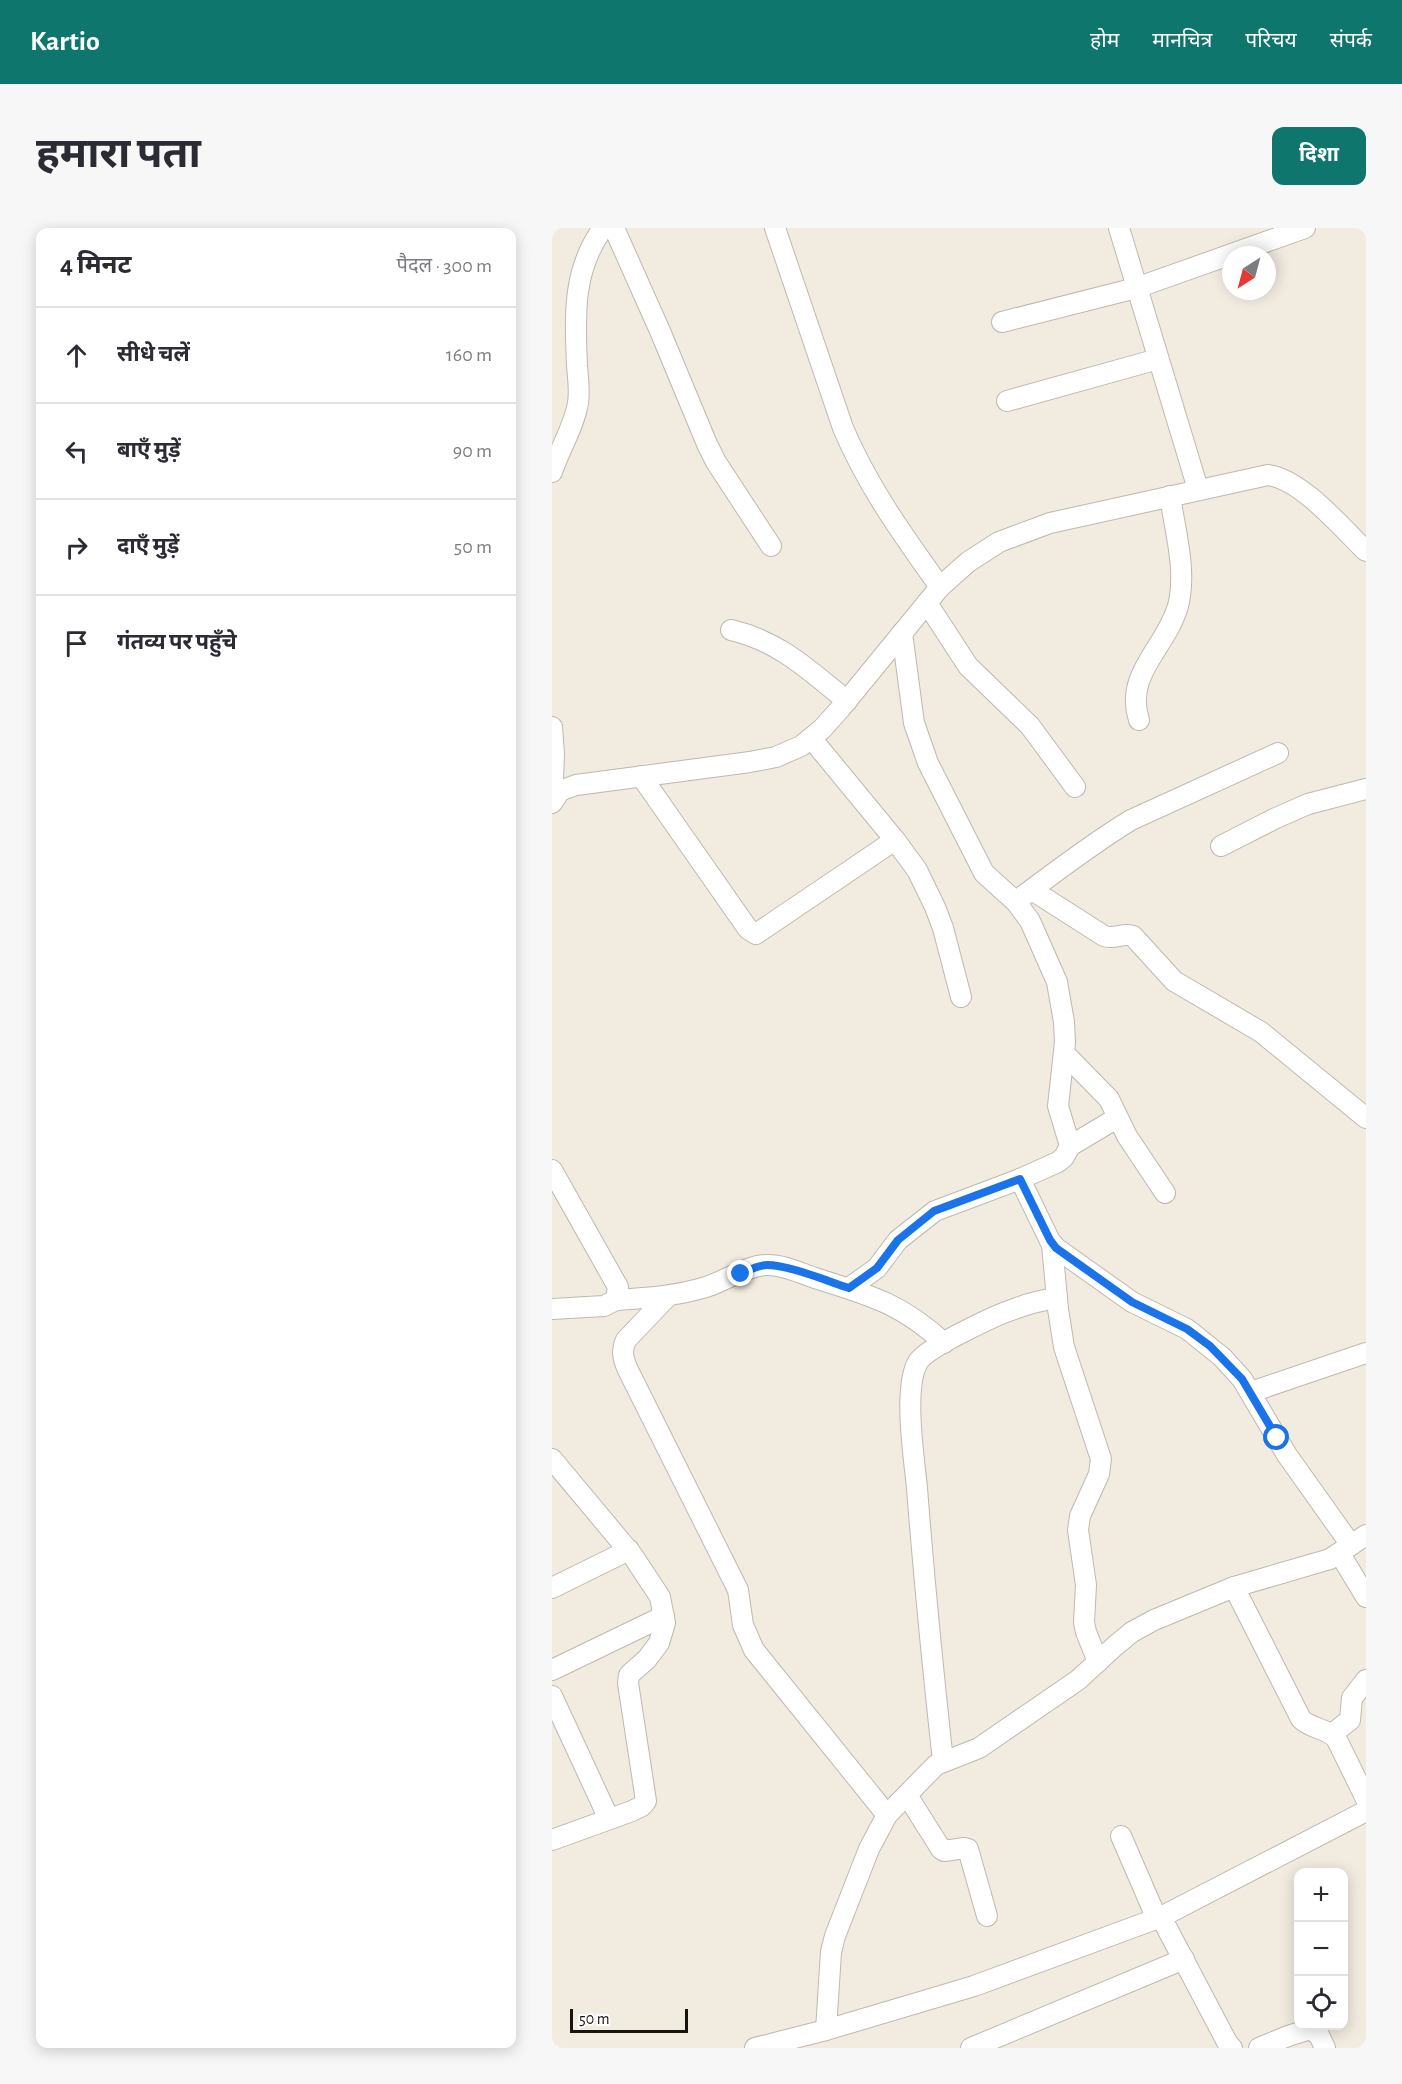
<!DOCTYPE html>
<html lang="hi">
<head>
<meta charset="utf-8">
<style>
	body { margin:0; font-family:"Alegreya Sans","Noto Sans Devanagari",sans-serif; background:#f7f7f7; color:#2b2b33 }
	.controls { position:absolute; right:18px; bottom:18px; display:grid; overflow:hidden; border-radius:12px; box-shadow:0 3px 15px #0003 }
	.controls button { width:54px; height:54px; display:grid; place-items:center; padding:0; border:0; border-bottom:2px solid #e1e1e2; background:#fff; color:#2b2b33; font:30px sans-serif }
	.compass { position:absolute; left:670px; top:18px; width:54px; height:54px; border-radius:50%; background:#fff; box-shadow:0 3px 15px #0003; rotate:216deg }
	.scale { position:absolute; left:18px; bottom:15px; width:118px; box-sizing:border-box; padding-left:6px; border:3px solid #171410; border-top:0; font-size:16px; line-height:21px; white-space:nowrap; color:#171410; -webkit-text-stroke:4px #fff; paint-order:stroke }
	.stop { position:absolute; width:18px; height:18px; margin:-14px; border:4px solid #1a73e8; border-radius:50%; background:#fff }
	.stop.end { background:#1a73e8; border-color:#fff; box-shadow:0 2px 6px #0008 }
	.list { margin:0; padding:0; list-style:none }
	h2 { display:flex; justify-content:space-between; align-items:center; height:78px; margin:0; padding:0 24px; font-size:26px }
	h2 small { font-size:20px; font-weight:400; color:#7c7c81 }
	.list li { display:grid; grid-template-columns:39px 1fr auto; gap:18px; align-items:center; box-sizing:border-box; height:96px; padding:0 24px; border-top:2px solid #e1e1e2 }
	.list b { display:block; font-size:22px; white-space:nowrap }
	.list em { font-size:20px; font-style:normal; color:#7c7c81 }
	.icon { flex:none; width:33px; height:33px; fill:none; stroke:currentColor; stroke-width:2; stroke-linecap:round; stroke-linejoin:round }
	.map { position:relative; flex:none; width:814px; height:1820px; overflow:hidden; border-radius:12px }
	header { display:flex; align-items:center; gap:36px; box-sizing:border-box; height:84px; padding:0 30px; background:#0f766e; color:#fff }
	header strong { font-size:28px }
	nav { display:flex; gap:33px; margin-inline-start:auto; font-size:21px }
	.intro { display:flex; align-items:center; justify-content:space-between; box-sizing:border-box; height:144px; padding:0 36px }
	h1 { margin:0; font-size:42px }
	.button { padding:15px 27px; border-radius:12px; background:#0f766e; color:#fff; font-size:21px; font-weight:700 }
	main { display:flex; gap:36px; padding:0 36px }
	aside { flex:1; background:#fff; border-radius:12px; box-shadow:0 3px 15px #0003 }
	.map>svg:first-child { display:block }
	.lines { fill:none; stroke-linecap:round; stroke-linejoin:round }
	.minor-casing { stroke:#bfb8ae; stroke-width:22 }
	.minor { stroke:#fff; stroke-width:20 }
	.route { stroke:#1a73e8; stroke-width:8 }
</style>
</head>
<body>
<header>
<strong>Kartio</strong>
<nav><a>होम</a><a>मानचित्र</a><a>परिचय</a><a>संपर्क</a></nav>
</header>
<div class="intro"><h1>हमारा पता</h1><a class="button">दिशा</a></div>
<main>
<aside>
<h2>4 मिनट<small>पैदल · 300 m</small></h2>
<ul class="list">
<li><svg class="icon" aria-label="ahead" viewBox="0 0 24 24"><path d="M12 20V5M6 11l6-6 6 6"/></svg><div><b>सीधे चलें</b></div><em>160 m</em></li>
<li><svg class="icon" aria-label="left" viewBox="0 0 24 24"><path d="M17 20v-9H6M10 6l-5 5 5 5"/></svg><div><b>बाएँ मुड़ें</b></div><em>90 m</em></li>
<li><svg class="icon" aria-label="right" viewBox="0 0 24 24"><path d="M7 20v-9h11M14 6l5 5-5 5"/></svg><div><b>दाएँ मुड़ें</b></div><em>50 m</em></li>
<li><svg class="icon" aria-label="arrive" viewBox="0 0 24 24"><path d="M6 21V4h12l-3 4 3 4H6"/></svg><div><b>गंतव्य पर पहुँचे</b></div></li>
</ul>
</aside>
<div class="map">
<svg width="814" height="1820" viewBox="0 0 814 1820">
	<rect width="100%" height="100%" fill="#f2ebe0"/>
	<g class="lines">
		<defs>
			<g id="minor">
				<path d="M62 0 108 103 155 216 164 234 219 318"/>
				<path d="M223 0 291 200C316 259 351 307 388 359"/>
				<path d="M567 0 646 261"/>
				<path d="M450 94 584 60 753 0"/>
				<path d="M455 173 606 131"/>
				<path d="M0 244C8 220 22 199 26 175 28 163 26 150 25 138 23 88 20 43 51 0"/>
				<path d="M375 375 416 438 478 498 523 559"/>
				<path d="M179 402C227 413 258 443 295 473"/>
				<path d="M587 492C572 446 614 420 626 378 635 343 623 303 618 268"/>
				<path d="M0 499 2 526 0 574"/>
				<path d="M259 510 343 612 365 642 383 679 391 700 409 769"/>
				<path d="M89 548 196 701 204 706 343 612"/>
				<path d="M0 575 8 563 24 557 198 534 224 529 249 518 270 501 288 481 388 359 416 334 447 314 498 295 716 247C749 251 790 300 814 323"/>
				<path d="M669 618 724 590 756 576 814 561"/>
				<path d="M480 662 552 708C563 712 571 704 581 708L622 753 709 804 814 890"/>
				<path d="M471 668C506 642 541 615 579 592L726 525"/>
				<path d="M512 825 557 871 575 908 613 965"/>
				<path d="M518 918 565 890"/>
				<path d="M0 942 66 1059 64 1072 52 1078 0 1081"/>
				<path d="M468 951 498 1013 504 1020 580 1074 635 1101 670 1129 690 1151 735 1227 799 1317"/>
				<path d="M500 1017 506 1081 512 1119 549 1231 547 1246 528 1288 526 1302 534 1357 532 1394 534 1404 546 1434"/>
				<path d="M297 1060 325 1040 346 1012 383 983 468 951 506 934 512 929 518 918 506 878 513 814 512 794 505 754 478 693 464 674 432 645 376 535 362 495 350 405"/>
				<path d="M116 1068 74 1112C69 1123 71 1131 76 1142L186 1362 191 1397 202 1422 335 1587"/>
				<path d="M64 1072C94 1070 125 1068 154 1059 173 1053 194 1038 214 1037 230 1036 248 1045 263 1050 317 1067 349 1075 392 1115"/>
				<path d="M699 1164 814 1125"/>
				<path d="M0 1231 81 1328 108 1369 113 1395 107 1415 95 1431 77 1447 76 1455 94 1573 90 1578 80 1583 0 1612"/>
				<path d="M788 1326 814 1369"/>
				<path d="M682 1359 749 1491C759 1501 774 1500 784 1510L814 1571"/>
				<path d="M0 1360 77 1322"/>
				<path d="M0 1442 112 1388"/>
				<path d="M0 1468 57 1591"/>
				<path d="M780 1506 798 1492 800 1470 814 1452"/>
				<path d="M391 1533C381 1442 372 1351 365 1260 362 1230 351 1159 366 1134 375 1119 446 1086 465 1080 478 1075 491 1072 505 1070"/>
				<path d="M355 1567 389 1621 392 1623 412 1620 416 1621 435 1688"/>
				<path d="M569 1608 605 1691"/>
				<path d="M609 1689 676 1816 680 1820"/>
				<path d="M274 1802 279 1724 283 1708 317 1621 335 1587 384 1537 427 1520 526 1452 563 1418 580 1404 602 1392 682 1359 778 1331 814 1307"/>
				<path d="M203 1820 274 1802 422 1758 609 1689 814 1583"/>
				<path d="M419 1820 632 1731"/>
				<path d="M707 1820 736 1808 758 1801 767 1807 773 1820"/>
			</g>
		</defs>
		<use href="#minor" class="minor-casing"/>
		<use href="#minor" class="minor"/>
	</g>
	<g class="lines">
		<path class="route" d="M189 1046C197 1042 206 1037 215 1037 237 1037 275 1053 297 1060L325 1040 346 1012 382 983 468 951 498 1012 504 1020 580 1074 635 1101 658 1118 690 1151 725 1210"/>
	</g>
</svg>
<div class="controls">
<button>+</button>
<button>−</button>
<button><svg class="icon" aria-label="locate" viewBox="0 0 24 24"><circle cx="12" cy="12" r="6"/><path d="M12 2v4M12 18v4M2 12h4M18 12h4"/></svg></button>
</div>
<svg class="compass" viewBox="-18 -18 36 36"><path d="M0-13l5 13h-10z" fill="#e53935"/><path d="M0 13l5-13h-10z" fill="#7c7c81"/></svg>
<div class="scale">50 m</div>
<div class="stop" style="left:725px;top:1210px"></div>
<div class="stop end" style="left:189px;top:1046px"></div>
</div>
</main>
</body>
</html>
